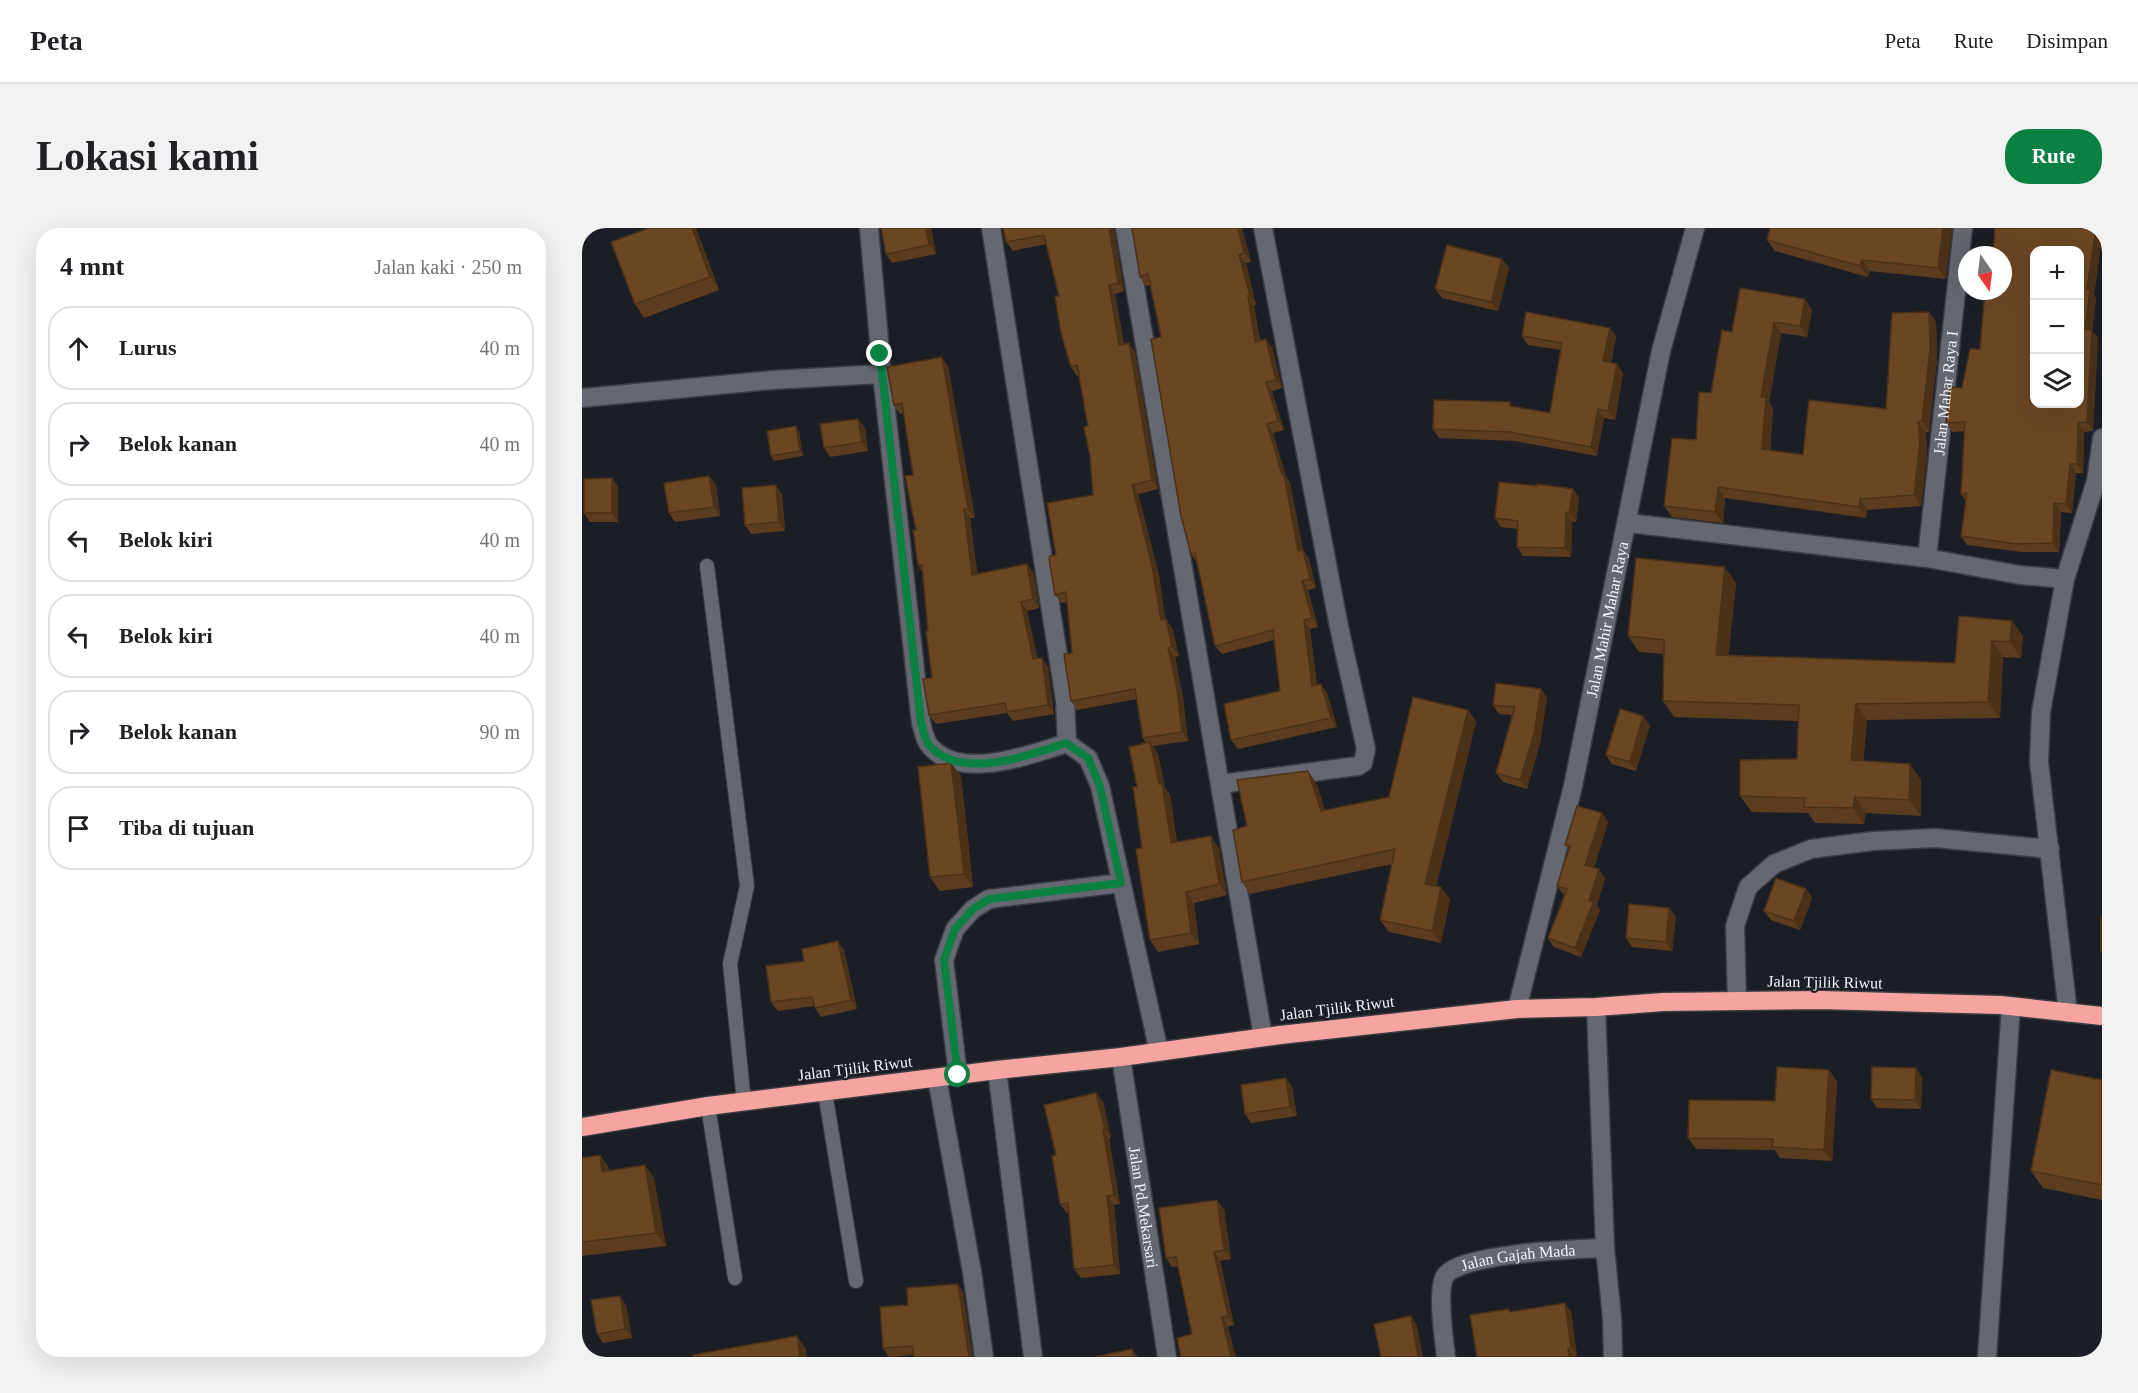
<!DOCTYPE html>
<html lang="id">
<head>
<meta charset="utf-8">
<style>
	body { margin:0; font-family:"Times New Roman",serif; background:#f2f2f2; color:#202124 }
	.controls { position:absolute; right:18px; top:18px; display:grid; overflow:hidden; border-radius:12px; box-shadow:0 6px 24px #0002 }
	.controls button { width:54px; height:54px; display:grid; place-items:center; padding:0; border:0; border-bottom:2px solid #e0e0e0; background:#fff; color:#202124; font:30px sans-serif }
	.compass { position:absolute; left:1376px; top:18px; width:54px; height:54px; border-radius:50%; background:#fff; box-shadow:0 6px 24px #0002; rotate:166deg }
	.stop { position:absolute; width:18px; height:18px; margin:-14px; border:4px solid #0b8043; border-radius:50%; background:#fff }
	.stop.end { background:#0b8043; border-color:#fff; box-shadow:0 2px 6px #0008 }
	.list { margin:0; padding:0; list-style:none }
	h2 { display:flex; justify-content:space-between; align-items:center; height:78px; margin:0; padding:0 24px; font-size:26px }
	h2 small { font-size:20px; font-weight:400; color:#757577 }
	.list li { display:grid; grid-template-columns:39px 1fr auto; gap:18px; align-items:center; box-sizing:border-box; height:84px; margin:0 12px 12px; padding:0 12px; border:2px solid #e0e0e0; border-radius:24px }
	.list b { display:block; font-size:22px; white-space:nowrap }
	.list em { font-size:20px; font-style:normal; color:#757577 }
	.icon { flex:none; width:33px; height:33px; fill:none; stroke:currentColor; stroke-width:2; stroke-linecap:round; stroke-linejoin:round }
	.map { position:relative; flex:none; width:1520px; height:1129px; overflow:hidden; border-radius:24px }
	header { display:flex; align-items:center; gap:36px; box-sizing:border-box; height:84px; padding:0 30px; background:#fff; border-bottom:2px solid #e0e0e0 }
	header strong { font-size:28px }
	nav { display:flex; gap:33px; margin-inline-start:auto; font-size:21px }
	.intro { display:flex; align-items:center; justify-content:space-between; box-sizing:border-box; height:144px; padding:0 36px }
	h1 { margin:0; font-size:42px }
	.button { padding:15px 27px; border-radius:24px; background:#0b8043; color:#fff; font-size:21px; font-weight:700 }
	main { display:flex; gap:36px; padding:0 36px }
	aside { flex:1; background:#fff; border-radius:24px; box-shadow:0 6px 24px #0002 }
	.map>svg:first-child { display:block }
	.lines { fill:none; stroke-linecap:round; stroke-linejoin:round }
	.lane-casing { stroke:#3b3c42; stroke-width:16 }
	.street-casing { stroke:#3b3c42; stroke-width:21 }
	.secondary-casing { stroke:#3b3c42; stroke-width:21 }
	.highway-casing { stroke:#3b3c42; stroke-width:21 }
	.lane { stroke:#656771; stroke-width:14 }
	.street { stroke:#656771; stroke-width:18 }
	.secondary { stroke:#656771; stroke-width:18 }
	.highway { stroke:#f6a49f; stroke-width:18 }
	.wall { fill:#5c3c1e }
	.shaded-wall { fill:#4b3118 }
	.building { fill:#6b4623; stroke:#4b3118; stroke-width:1.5; fill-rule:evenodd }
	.route { stroke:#0b8043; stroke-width:8 }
	.labels { text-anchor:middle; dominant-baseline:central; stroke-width:4.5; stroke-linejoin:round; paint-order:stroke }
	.street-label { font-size:16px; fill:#f2f3f9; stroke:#1c1e26 }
</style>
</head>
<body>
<header>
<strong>Peta</strong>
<nav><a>Peta</a><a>Rute</a><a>Disimpan</a></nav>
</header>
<div class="intro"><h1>Lokasi kami</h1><a class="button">Rute</a></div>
<main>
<aside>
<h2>4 mnt<small>Jalan kaki · 250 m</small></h2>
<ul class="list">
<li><svg class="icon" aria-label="ahead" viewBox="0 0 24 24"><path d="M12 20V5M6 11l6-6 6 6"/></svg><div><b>Lurus</b></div><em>40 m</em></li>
<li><svg class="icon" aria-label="right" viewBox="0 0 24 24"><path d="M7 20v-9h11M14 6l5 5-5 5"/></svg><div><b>Belok kanan</b></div><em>40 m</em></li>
<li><svg class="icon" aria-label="left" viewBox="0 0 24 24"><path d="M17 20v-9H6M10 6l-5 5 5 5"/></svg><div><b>Belok kiri</b></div><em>40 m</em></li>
<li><svg class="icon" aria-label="left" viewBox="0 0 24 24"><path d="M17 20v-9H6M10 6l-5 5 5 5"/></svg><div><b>Belok kiri</b></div><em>40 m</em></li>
<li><svg class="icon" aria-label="right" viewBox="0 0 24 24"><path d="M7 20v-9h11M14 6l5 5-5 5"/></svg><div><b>Belok kanan</b></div><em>90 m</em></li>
<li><svg class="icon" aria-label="arrive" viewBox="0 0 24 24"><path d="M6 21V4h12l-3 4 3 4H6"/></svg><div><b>Tiba di tujuan</b></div></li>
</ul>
</aside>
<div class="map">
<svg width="1520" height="1129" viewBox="0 0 1520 1129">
	<rect width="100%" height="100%" fill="#1c1e26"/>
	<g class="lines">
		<defs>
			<g id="lane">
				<path d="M125 338 165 658 148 736 162 874"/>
				<path d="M243 864 274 1053"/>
				<path d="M126 878 153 1050"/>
			</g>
			<g id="street">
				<path d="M287 0 300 146"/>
				<path d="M409 0 483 472 485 515"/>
				<path d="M543 0 681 809"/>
				<path d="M0 170 190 152 300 146 339 495C341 502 343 512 347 517 377 554 447 527 485 515L506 530 518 558 577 824"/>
				<path d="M1046 295 1345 330 1438 347 1483 351"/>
				<path id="s1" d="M1345 330 1381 0"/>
				<path d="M638 556 776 538 781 535 784 521 757 399 681 0"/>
				<path d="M1155 773 1153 698 1166 659 1192 636 1229 621 1291 613 1353 610 1468 621"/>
				<path d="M1014 779 1023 1020"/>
				<path d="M1486 785 1457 534 1459 484 1483 351 1514 253 1520 210"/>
				<path id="s2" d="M539 829 585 1129"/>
				<path d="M415 842 451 1129"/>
				<path d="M376 847 362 732 373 701 391 681 407 671 539 655"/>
				<path d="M355 850 390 1044 402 1129"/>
				<path id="s3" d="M864 1129C862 1110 855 1067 862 1050 872 1025 997 1021 1023 1020L1030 1090 1031 1129"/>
				<path d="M1405 1129 1429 778"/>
			</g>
			<g id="secondary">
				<path id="s4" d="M935 781 991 558 1079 123 1113 0"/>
			</g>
			<path id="highway" d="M0 899 126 878 415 842 539 829 698 807 935 781 1014 779 1081 774 1239 772 1418 777 1520 788"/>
		</defs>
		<use href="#lane" class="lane-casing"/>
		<use href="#street" class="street-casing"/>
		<use href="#secondary" class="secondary-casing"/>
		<use href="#highway" class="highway-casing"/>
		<use href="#lane" class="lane"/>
		<use href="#street" class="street"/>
		<use href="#secondary" class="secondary"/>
		<use href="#highway" class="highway"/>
	</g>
	<g class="wall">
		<path d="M67 0H114L137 62 62 90 53 76Z"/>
		<path d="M349 0 354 26 310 35 304 26Z"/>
		<path d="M421 0 532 1 542 63 533 66 542 116 553 124 576 261 556 266 577 347 583 391 590 400 597 428 593 429 601 470 606 513 571 518 576 526 583 560 588 567 595 614 637 620 645 667 612 675 617 716 576 724 568 712 555 559 564 515 561 510 555 471 495 482 489 473 490 425 485 374 479 375 473 367 474 327 511 267 506 198 497 147 495 148 489 139 477 68 464 16 431 23 424 14Z"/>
		<path d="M550 0H660L669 34 664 35 674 77H672L678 112 690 119 700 160 690 163 702 202 691 205 704 249 708 255 721 322 727 331 734 360 726 362 736 399 728 401 735 457 739 456 745 465 755 499 656 521 649 512 698 463 692 412 640 426 633 418 615 334 609 326 579 109 568 57 564 58 558 49Z"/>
		<path d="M1370 0 1364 51 1288 43 1286 49 1193 23 1185 12Z"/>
		<path d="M1520 0V15H1519L1512 67 1514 71 1510 103 1516 110 1511 203 1502 204 1501 245H1494L1490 285 1479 284 1477 324H1440L1385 317 1379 308 1384 273 1379 266 1383 203 1370 204 1364 195 1398 121 1421 63Z"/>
		<path d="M920 31 927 40 916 83 860 70 853 61Z"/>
		<path d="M1223 71 1230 82 1225 109 1199 105 1187 174 1191 180 1188 222 1221 227 1304 181 1354 94 1355 131 1347 204H1344L1345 226 1339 278 1285 282 1284 290 1143 270 1141 295 1090 289 1082 278 1114 212 1129 165 1150 104Z"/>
		<path d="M1028 100 1034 109 1029 135 1041 145 1033 192 1022 190 1015 228 933 213 857 210 851 201 931 178 968 185 979 122 946 117 940 108Z"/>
		<path d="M366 138 393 290H388L395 346 452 345 457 380 445 383 455 431 466 439 472 486 431 493 425 485 354 496 347 487 350 450 341 345 336 337 331 247 322 185 318 186 312 177Z"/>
		<path d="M276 191 283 200 286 223 248 229 242 220Z"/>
		<path d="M217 203 221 228 192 233 189 228Z"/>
		<path d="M127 248 134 257 138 288 93 294 87 285Z"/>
		<path d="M30 250 36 259V294H8L2 285Z"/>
		<path d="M955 258 991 261 997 270 994 294 990 293 989 329 941 328 935 319 936 301 919 299 913 290Z"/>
		<path d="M200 266 203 303 169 306 163 297Z"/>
		<path d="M1154 355 1146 428 1373 435 1377 388 1441 408 1439 430 1421 429 1418 490 1285 492 1281 533 1339 552V588L1284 585 1282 596 1233 595 1226 585 1170 584 1158 568 1215 531 1216 493 1092 489 1081 473 1082 426 1057 424 1046 408Z"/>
		<path d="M959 461 965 470 958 515 945 561 921 554 914 545 930 487 917 486 911 477Z"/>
		<path d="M886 482 894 494 854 658 868 671 859 715 807 704 798 692 810 636 668 666 660 654 665 598 726 543 734 555 743 582 807 569Z"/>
		<path d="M1068 497 1054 543 1030 536 1024 527Z"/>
		<path d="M369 535 379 548 391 659 358 663 348 649Z"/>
		<path d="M1020 585 1026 594 1012 640 1023 650 1015 677 1018 682 999 729 972 719 966 710 982 667 975 658 987 622 983 617Z"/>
		<path d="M1224 661 1230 670 1218 702 1189 692 1182 683Z"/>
		<path d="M1087 680 1094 689 1090 723 1050 719 1044 710Z"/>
		<path d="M262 722 275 781 239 789 232 778 196 783 189 774 222 733Z"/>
		<path d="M1247 842 1255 854 1250 933 1198 930 1193 922 1114 921 1106 910 1193 873Z"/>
		<path d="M1340 849 1339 881 1295 880 1289 871Z"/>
		<path d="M704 850 710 859 715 888 669 895 663 886Z"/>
		<path d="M1520 852V972L1461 960 1449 943Z"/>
		<path d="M514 865 521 874 529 910 527 911 538 976 532 977 538 1046 499 1050 492 1041 487 985H485L478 976 474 927Z"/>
		<path d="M18 927 27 940V942L63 937 72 950 84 1018 0 1028V930Z"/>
		<path d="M642 981 649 1031 638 1033 652 1097 610 1106 596 1038 590 1039 584 1030Z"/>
		<path d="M376 1056 381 1064 331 1127 307 1129 301 1120 326 1077Z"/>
		<path d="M44 1077 50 1110 21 1115 15 1106Z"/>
		<path d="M927 1081 929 1084H989L995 1128 895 1129Z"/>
	</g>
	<g class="shaded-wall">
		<path d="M110 0H114L137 62 128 49Z"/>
		<path d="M344 0H349L354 26 347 17Z"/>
		<path d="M527 0H532L542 63 536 55Z"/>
		<path d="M656 0H660L669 34 662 25Z"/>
		<path d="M1361 0H1370L1364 51 1356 40Z"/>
		<path d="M1513 6 1519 15 1512 67 1514 71 1510 103 1516 110 1511 203 1505 194 1503 101 1505 61Z"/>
		<path d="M657 27 664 35 674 77 668 68Z"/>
		<path d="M920 31 927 40 916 83 909 74Z"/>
		<path d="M1280 32 1288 43 1286 49 1278 38Z"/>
		<path d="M527 57 533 66 543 126 537 117Z"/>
		<path d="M666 68 672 77 679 122 673 114Z"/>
		<path d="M1223 71 1230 82 1225 109 1218 98Z"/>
		<path d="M1347 84 1354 94 1355 131 1347 204 1340 193Z"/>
		<path d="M1192 94 1199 105 1187 174 1191 180 1188 232 1180 221 1179 169Z"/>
		<path d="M1028 100 1034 109 1027 142 1021 133Z"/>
		<path d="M684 111 690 119 700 160 694 152Z"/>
		<path d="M547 115 553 124 576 261 570 252Z"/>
		<path d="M360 129 366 138 393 290 386 281Z"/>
		<path d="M1035 136 1041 145 1033 192 1026 183Z"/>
		<path d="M684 154 690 163 702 202 696 193Z"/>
		<path d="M1016 181 1022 190 1015 228 1009 219Z"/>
		<path d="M276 191 283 200 286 223 280 214Z"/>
		<path d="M1336 194 1344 204 1345 226 1339 278 1332 267Z"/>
		<path d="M1496 195 1502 204 1501 245 1495 236Z"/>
		<path d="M685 196 691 205 704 249 708 255 721 322 727 331 734 360 728 351 716 323 700 247Z"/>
		<path d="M214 198 217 203 221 228 218 223Z"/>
		<path d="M1488 236 1494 245 1490 285 1484 276Z"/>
		<path d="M127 248 134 257 138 288 132 279Z"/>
		<path d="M30 250 36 259V294L30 285Z"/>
		<path d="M194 257 200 266 203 303 197 294Z"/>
		<path d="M550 257 556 266 577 347 585 401 579 392Z"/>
		<path d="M1136 259 1143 270 1141 295 1133 284Z"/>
		<path d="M991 261 997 270 994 294 987 285Z"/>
		<path d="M1278 271 1285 282 1284 290 1277 279Z"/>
		<path d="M1472 275 1479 284 1477 324 1471 315Z"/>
		<path d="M382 281 388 290 397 356 390 347Z"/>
		<path d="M984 284 990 293 989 329 983 320Z"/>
		<path d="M445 336 452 345 457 380 451 371Z"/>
		<path d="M1143 339 1154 355 1145 443 1134 427Z"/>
		<path d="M720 353 726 362 736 399 730 390Z"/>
		<path d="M439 374 445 383 458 440 451 431Z"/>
		<path d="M584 391 590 400 597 428 590 419Z"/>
		<path d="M722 392 728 401 736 467 730 458Z"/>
		<path d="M1430 393 1441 408 1439 430 1428 414Z"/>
		<path d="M1410 413 1421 429 1418 490 1406 474Z"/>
		<path d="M586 420 593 429 601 470 606 513 600 504Z"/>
		<path d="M460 430 466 439 472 486 466 477Z"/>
		<path d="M739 456 745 465 755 499 749 490Z"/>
		<path d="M959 461 965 470 958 515 945 561 938 552Z"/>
		<path d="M1274 476 1285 492 1280 548 1269 532Z"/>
		<path d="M886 482 894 494 852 668 843 656Z"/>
		<path d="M1061 488 1068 497 1054 543 1048 534Z"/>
		<path d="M568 514 576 526 583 560 588 567 597 627 589 615Z"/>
		<path d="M369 535 379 548 391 659 382 646Z"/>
		<path d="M1328 536 1339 552V588L1327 572Z"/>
		<path d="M726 543 734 555 747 595 739 583Z"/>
		<path d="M1273 569 1284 585 1282 596 1271 580Z"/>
		<path d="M1020 585 1026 594 1010 646 1003 637Z"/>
		<path d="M629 608 637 620 645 667 637 656Z"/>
		<path d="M1017 641 1023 650 1015 677 1018 682 999 729 993 720 1007 673Z"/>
		<path d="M859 659 868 671 859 715 850 703Z"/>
		<path d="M1224 661 1230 670 1218 702 1212 693Z"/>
		<path d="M604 664 612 675 617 716 609 705Z"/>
		<path d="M1087 680 1094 689 1090 723 1084 714Z"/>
		<path d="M256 713 262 722 275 781 269 772Z"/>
		<path d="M1334 840 1340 849 1339 881 1333 872Z"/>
		<path d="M1247 842 1255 854 1250 933 1242 922Z"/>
		<path d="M704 850 710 859 715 888 708 879Z"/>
		<path d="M514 865 521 874 529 910 523 901Z"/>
		<path d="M521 902 527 911 538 976 532 967Z"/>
		<path d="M18 927 27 940 29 957 20 944Z"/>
		<path d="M63 937 72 950 84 1018 74 1005Z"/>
		<path d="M525 968 532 977 538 1046 532 1037Z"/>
		<path d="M635 972 642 981 649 1031 642 1022Z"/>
		<path d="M632 1024 638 1033 652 1097 646 1088Z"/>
		<path d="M376 1056 381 1064 391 1129H387Z"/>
		<path d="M38 1068 44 1077 50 1110 43 1101Z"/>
		<path d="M983 1075 989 1084 995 1128 989 1119Z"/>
		<path d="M829 1088 835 1097 841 1129H836Z"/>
		<path d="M640 1089 646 1098 654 1129H649Z"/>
		<path d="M215 1108 224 1121 225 1129H218Z"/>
		<path d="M986 1120 993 1129H987Z"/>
		<path d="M550 1121 556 1129H552Z"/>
	</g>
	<g class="building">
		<path d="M67 0H110L128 49 53 76 29 14Z"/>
		<path d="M299 0H344L347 17 304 26Z"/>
		<path d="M421 0H527L536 55 527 57 537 117 547 115 570 252 550 257 570 338 579 392 584 391 590 419 586 420 595 461 600 504 561 510 553 461 489 473 482 426 490 425 484 364 473 367 467 331 468 328 474 327 465 275 511 267 508 228 502 199 506 198 495 137 489 139 479 105 473 68H477L462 7 424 14Z"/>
		<path d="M550 0H656L662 25 657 27 668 68H666L673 114 684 111 694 152 684 154 696 193 685 196 700 247H702L716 323 721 322 728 351 720 353 730 390 722 392 730 458 739 456 749 490 649 512 642 476 698 463 691 402 633 418 613 325 609 326 599 288 569 111 579 109 566 46 558 49Z"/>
		<path d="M1188 0H1361L1356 40 1280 32 1278 38 1185 12Z"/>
		<path d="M1413 0H1518V6H1513L1505 61 1508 62 1503 101 1510 102 1505 194 1496 195 1495 236H1488L1484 276 1472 275 1471 315 1434 316 1379 308 1385 265 1379 266 1383 194 1364 195 1368 159 1380 160 1388 121H1398L1403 63H1421V27H1411ZM1452 22H1497V176H1452Z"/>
		<path d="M865 17 920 31 909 74 853 61Z"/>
		<path d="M1158 60 1223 71 1218 98 1192 94 1179 169H1184L1180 221 1221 227 1227 172 1304 181 1310 85 1347 84 1348 120 1340 193 1336 194 1338 215 1332 267 1278 271 1277 279 1136 259 1133 284 1082 278 1090 210 1114 212 1117 164 1129 165 1140 102 1150 104Z"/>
		<path d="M944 84 1028 100 1021 133 1035 136 1026 183 1016 181 1009 219 927 204 851 201 852 172 928 174V178L968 185 980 115 940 108Z"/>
		<path d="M360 129 386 281H382L390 347 445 336 451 371 439 374 451 431 460 430 466 477 425 484 423 475 347 487 341 451 350 450 344 403H346L340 337H336L331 302H334L323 248 331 247 320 175 312 177 305 139Z"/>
		<path d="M276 191 280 214 242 220 238 196Z"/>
		<path d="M214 198 218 223 189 228 185 203Z"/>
		<path d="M127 248 132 279 87 285 82 255Z"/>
		<path d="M30 250V285H2V251Z"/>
		<path d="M917 254 955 258V256L991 261 987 285 984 284 983 320 935 319 936 293 913 290Z"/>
		<path d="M194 257 197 294 163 297 160 260Z"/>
		<path d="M1054 330 1143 339 1134 427 1373 435 1377 388 1430 393 1428 414 1410 413 1406 474 1274 476 1269 532 1328 536 1327 572 1273 569 1271 580 1222 579 1223 570 1158 568V532L1215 531 1217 477 1081 473 1082 412 1046 408Z"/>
		<path d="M914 455 959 461 952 506 938 552 914 545 933 479 911 477Z"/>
		<path d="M831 469 886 482 843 656 859 659 850 703 798 692 813 621 660 654 651 602 665 598 655 552 726 543 739 583 807 569Z"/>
		<path d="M1038 481 1061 488 1048 534 1024 527Z"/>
		<path d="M568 514 577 556 580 555 589 615 629 608 637 656 604 664 609 705 568 712 554 621 560 620 551 559H555L547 519Z"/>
		<path d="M369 535 382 646 348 649 336 539Z"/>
		<path d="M995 578 1020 585 1003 637 1017 641 1007 673H1012L993 720 966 710 985 661 975 658 988 618 983 617Z"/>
		<path d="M1194 650 1224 661 1212 693 1182 683Z"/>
		<path d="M1047 676 1087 680 1084 714 1044 710Z"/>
		<rect x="1519" y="689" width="1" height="35"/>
		<path d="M256 713 269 772 233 780 230 769 189 774 184 738 222 733 220 721Z"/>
		<path d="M1195 839 1247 842 1242 922 1190 919 1191 911 1106 910 1107 872 1193 873Z"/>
		<path d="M1290 839 1334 840 1333 872 1289 871Z"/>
		<path d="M1469 842 1520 852V957L1449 943Z"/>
		<path d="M704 850 708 879 663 886 659 857Z"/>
		<path d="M514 865 523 901 521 902 532 967 525 968 532 1037 492 1041 486 975 478 976 470 928 474 927 462 877Z"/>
		<path d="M18 927 20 944 63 937 74 1005 0 1014V930Z"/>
		<path d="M635 972 642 1022 632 1024 646 1088 640 1089 649 1129H599L595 1110 610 1106 594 1029 584 1030 577 980Z"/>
		<path d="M376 1056 387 1129H332L330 1118 301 1120 298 1079 326 1077 325 1060Z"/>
		<path d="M38 1068 43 1101 15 1106 9 1072Z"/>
		<path d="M983 1075 989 1119 986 1120 987 1129H895L888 1087 927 1081 928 1084Z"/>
		<path d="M829 1088 836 1129H799L792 1096Z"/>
		<path d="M215 1108 218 1129H111V1127Z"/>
		<path d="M550 1121 552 1129H513Z"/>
	</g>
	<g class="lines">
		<path class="route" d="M298 126 339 495C341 502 343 512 347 517 377 553 447 528 484 515L506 530 518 558 539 655 407 671 391 681 373 701 362 732 376 847"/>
	</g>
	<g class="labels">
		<g class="street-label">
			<text stroke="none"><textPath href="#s1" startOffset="166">Jalan Mahar Raya I</textPath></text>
			<text stroke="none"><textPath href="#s4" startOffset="400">Jalan Mahir Mahar Raya</textPath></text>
			<text transform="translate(1243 754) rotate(1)">Jalan Tjilik Riwut</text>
			<text transform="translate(755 780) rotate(-7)">Jalan Tjilik Riwut</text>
			<text transform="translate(273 840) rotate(-7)">Jalan Tjilik Riwut</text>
			<text stroke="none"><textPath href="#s2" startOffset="152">Jalan Pd.Mekarsari</textPath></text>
			<text stroke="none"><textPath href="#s3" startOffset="159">Jalan Gajah Mada</textPath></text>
		</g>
	</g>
</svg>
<div class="controls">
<button>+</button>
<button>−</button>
<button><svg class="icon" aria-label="layers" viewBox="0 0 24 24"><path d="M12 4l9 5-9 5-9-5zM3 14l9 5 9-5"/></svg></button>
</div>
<svg class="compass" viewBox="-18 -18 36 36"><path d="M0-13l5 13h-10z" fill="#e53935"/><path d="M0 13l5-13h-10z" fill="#757577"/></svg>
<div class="stop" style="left:376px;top:847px"></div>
<div class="stop end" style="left:298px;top:126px"></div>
</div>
</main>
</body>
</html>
